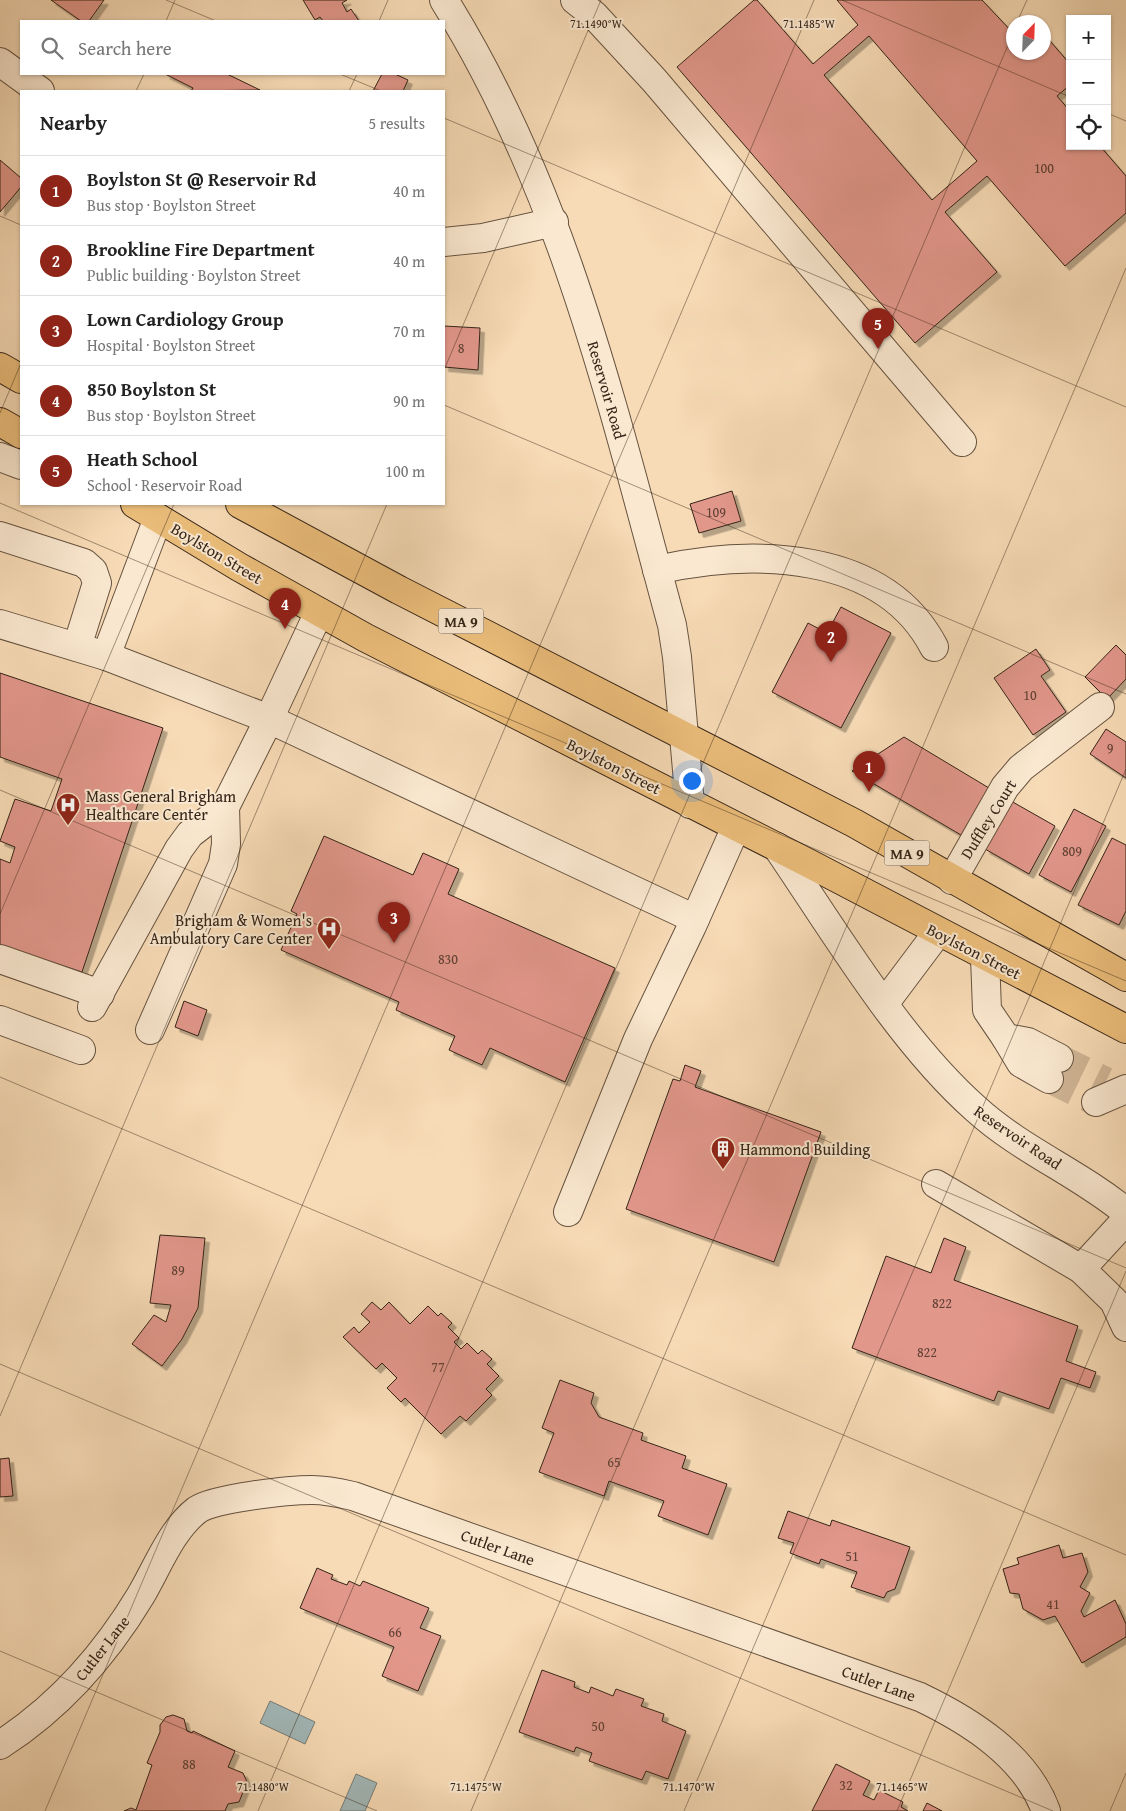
<!DOCTYPE html>
<html lang="en">
<head>
<meta charset="utf-8">
<style>
	body { margin:0; font-family:"Gentium Book Plus",serif; background:#f6f6f6; color:#222 }
	.controls { position:absolute; right:15px; top:15px; display:grid; overflow:hidden; border-radius:0px; box-shadow:0 1px 4px #0004 }
	.controls button { width:45px; height:45px; display:grid; place-items:center; padding:0; border:0; border-bottom:1px solid #e0e0e0; background:#fff; color:#222; font:25px sans-serif }
	.compass { position:absolute; left:1006px; top:15px; width:45px; height:45px; border-radius:50%; background:#fff; box-shadow:0 1px 4px #0004; rotate:23deg }
	.you { position:absolute; left:691px; top:780px; width:18px; height:18px; margin:-12px; border:4px solid #fff; border-radius:50%; background:#1a73e8; box-shadow:0 0 0 8px #1a73e833 }
	.badge { display:grid; place-items:center; width:32px; height:32px; border-radius:50%; background:#8f2418; color:#fff; font-size:16px; font-weight:700 }
	.pin { position:absolute; translate:-50% -41px; filter:drop-shadow(0 1px 2px #0008) }
	.pin::after { content:''; position:absolute; top:26px; width:18px; height:15px; background:inherit; clip-path:polygon(0 0,100% 0,50% 100%) }
	.list { margin:0; padding:0; list-style:none }
	h2 { display:flex; justify-content:space-between; align-items:center; height:65px; margin:0; padding:0 20px; font-size:21px }
	h2 small { font-size:16px; font-weight:400; color:#767676 }
	.list li { display:grid; grid-template-columns:32px 1fr auto; gap:15px; align-items:center; box-sizing:border-box; height:70px; padding:0 20px; border-top:1px solid #e0e0e0 }
	.list b { display:block; font-size:19px; white-space:nowrap }
	.list p { margin:0; font-size:16px; white-space:nowrap; color:#767676 }
	.list em { font-size:16px; font-style:normal; color:#767676 }
	.icon { flex:none; width:28px; height:28px; fill:none; stroke:currentColor; stroke-width:2; stroke-linecap:round; stroke-linejoin:round }
	.map { position:relative; flex:none; width:1126px; height:1811px; overflow:hidden }
	.search { position:absolute; background:#fff; box-shadow:0 1px 4px #0004; left:20px; top:20px; width:425px; height:55px; display:flex; align-items:center; gap:12px; box-sizing:border-box; padding:0 18px; border-radius:0px; color:#767676; font-size:19px }
	.panel { position:absolute; background:#fff; box-shadow:0 1px 4px #0004; left:20px; top:90px; width:425px; height:415px; border-radius:0px }
	.map>svg:first-child { display:block }
	.water { fill:#a2b8b9; stroke:#767d78 }
	.building { fill:#e2978b; stroke:#352417; fill-rule:evenodd; filter:url(#shadow) }
	.lines { fill:none; stroke-linecap:round; stroke-linejoin:round }
	.minor-tunnel { stroke:#d0b696; stroke-width:28; stroke-dasharray:28 14; stroke-linecap:butt }
	.minor-casing { stroke:#66523f; stroke-width:30 }
	.highway-casing { stroke:#352417; stroke-width:30 }
	.minor { stroke:#fae8d0; stroke-width:28 }
	.highway { stroke:#ecbe7b; stroke-width:28 }
	.ticks { fill:none; stroke:#352417; stroke-width:1; stroke-opacity:0.45 }
	.labels { text-anchor:middle; dominant-baseline:central; stroke-width:4; stroke-linejoin:round; paint-order:stroke }
	.number-label { font-size:14px; fill:#604134 }
	.shield { fill:#fae8d0; stroke:#705f4e; stroke-width:1 }
	.shield-label { font-size:15px; font-weight:bold; fill:#352417 }
	.street-label { font-size:16px; fill:#352417; stroke:#fae8d0 }
	.poi-label { font-size:16px; fill:#352417; stroke:#fae8d0; text-anchor:start }
	.ticks-label { font-size:12px; text-anchor:middle; fill:#352417; stroke:#fae8d0; stroke-width:4; stroke-linejoin:round; paint-order:stroke }
</style>
</head>
<body>
<div class="map">
<svg width="1126" height="1811" viewBox="0 0 1126 1811">
	<defs>
		<filter id="shadow"><feDropShadow dx="4.5" dy="4.5" stdDeviation="0" flood-color="#0004"/></filter>
	</defs>
	<rect width="100%" height="100%" fill="#f7dbb6"/>
	<filter id="stains"><feTurbulence type="fractalNoise" baseFrequency=".004" numOctaves="4"/><feColorMatrix values="0 0 0 0 .2 0 0 0 0 .09 0 0 0 0 .02 0 0 0 .5 -.17"/></filter>
	<radialGradient id="worn" r=".72"><stop offset=".6" stop-color="#630" stop-opacity="0"/><stop offset="1" stop-color="#630" stop-opacity=".3"/></radialGradient>
	<g class="water">
		<path d="M270 1701 315 1722 305 1744 260 1723Z"/>
		<path d="M356 1774 377 1783 365 1811H340Z"/>
	</g>
	<g class="building">
		<path d="M51 0H104L89 21H81Z"/>
		<path d="M303 0H347L342 3 347 12 351 9 359 21H323L320 17 315 20Z"/>
		<path d="M754 0H757L813 64 858 25 837 0H982L1014 34V52H1044V34L1070 64V85L1057 96 1070 111V146H1100L1126 176V213L1065 266 987 176 945 212 997 272 915 343 677 67ZM869 36 977 161 932 200 824 75Z"/>
		<path d="M165 74H227L260 90 191 91 193 88Z"/>
		<path d="M382 74H395L408 80 403 91H373Z"/>
		<path d="M0 160 21 178V187L0 212Z"/>
		<path d="M444 326 480 328 478 370 444 367Z"/>
		<path d="M732 491 741 521 699 533 690 504Z"/>
		<path d="M841 607 891 633 841 728 772 692 808 623 827 633Z"/>
		<path d="M1116 645 1126 655V679L1107 699 1085 677Z"/>
		<path d="M1036 649 1050 670 1041 676 1066 712 1033 735 994 678Z"/>
		<path d="M0 673 163 728 82 972 0 945V859L10 863 15 847 0 841 15 799 51 811 62 779 0 757Z"/>
		<path d="M1106 729 1126 742V778L1090 754Z"/>
		<path d="M904 737 989 788 961 835 852 771Z"/>
		<path d="M1011 801 1055 826 1029 874 985 849Z"/>
		<path d="M1074 809 1106 826 1071 892 1039 875Z"/>
		<path d="M324 836 413 875 423 853 459 869 448 894 615 968 565 1082 490 1048 482 1065 449 1050 455 1036 396 1010 399 1002 281 950 297 914 291 911Z"/>
		<path d="M1112 838 1126 845V911L1119 925 1078 905Z"/>
		<path d="M184 1001 207 1010 198 1036 175 1027Z"/>
		<path d="M685 1065 701 1071 695 1087 821 1132 774 1262 626 1209 673 1079 680 1081Z"/>
		<path d="M160 1235 205 1238 198 1308 182 1339 162 1366 132 1344 154 1315 166 1322 171 1305 150 1303Z"/>
		<path d="M944 1238 966 1247 954 1280 1078 1326 1066 1361 1096 1372 1090 1388 1061 1378 1049 1409 998 1391 994 1401 852 1348 886 1256 931 1273Z"/>
		<path d="M372 1302 381 1310 389 1302 410 1324 428 1306 438 1316 441 1313 452 1323 448 1327 459 1338 454 1342 461 1349 467 1343 478 1354 482 1350 492 1359 487 1364 499 1376 486 1389 492 1395 466 1421 460 1416 441 1434 405 1398 401 1402 387 1388 397 1378 382 1363 376 1369 343 1337 354 1327 359 1333 370 1322 361 1314Z"/>
		<path d="M560 1380 594 1393 591 1403 599 1417 643 1433 641 1440 686 1456 682 1468 727 1484 708 1535 658 1516 664 1501 609 1481 604 1496 539 1472 554 1433 542 1428Z"/>
		<path d="M9 1458 13 1496 0 1497V1459Z"/>
		<path d="M788 1511 830 1526 832 1520 910 1547 895 1589 887 1592 884 1598 851 1587 857 1572 821 1559 819 1564 790 1553 794 1543 778 1538Z"/>
		<path d="M1059 1545 1063 1558 1082 1553 1088 1572 1080 1587 1090 1593 1081 1611 1084 1617 1115 1600 1126 1624V1637L1082 1663 1055 1616 1043 1620 1023 1609 1019 1594 1010 1593 1003 1569 1019 1564 1017 1558Z"/>
		<path d="M317 1568 333 1575 331 1579 347 1585 349 1581 360 1586 363 1581 429 1608 420 1628 441 1636 418 1691 382 1676 394 1647 300 1608Z"/>
		<path d="M542 1670 575 1682 574 1687 589 1693 591 1687 613 1696 616 1689 644 1699 641 1706 664 1714 662 1721 686 1731 668 1779 646 1771 642 1780 589 1761 592 1753 576 1747 574 1752 519 1732Z"/>
		<path d="M173 1715 184 1719 187 1731 192 1733 193 1731 235 1751 228 1767 243 1773 247 1782 239 1802 228 1804 225 1811H124L131 1808 136 1810 152 1765 147 1763 160 1732V1725L166 1717Z"/>
		<path d="M836 1764 870 1781 863 1795 874 1800 879 1790 903 1802 901 1807 908 1811H812Z"/>
		<path d="M927 1803 942 1811H923Z"/>
	</g>
	<g class="lines">
		<g class="minor-tunnel">
			<path d="M1059 1058 1106 1081"/>
			<path d="M1049 1079 1096 1102"/>
		</g>
		<defs>
			<g id="minor">
				<path d="M444 0C564 192 613 409 672 625L677 657 690 804"/>
				<path d="M575 0 594 15 654 80 962 442"/>
				<path d="M0 62 40 91"/>
				<path d="M444 242 483 238 554 222"/>
				<path d="M0 457 21 465"/>
				<path d="M0 536 84 563 93 571 97 583 77 647"/>
				<path d="M657 570C751 549 883 549 934 647"/>
				<path d="M0 624 106 656 269 719 319 612"/>
				<path d="M106 656 158 518"/>
				<path d="M777 847C835 932 899 1041 976 1109 1021 1150 1079 1173 1126 1212"/>
				<path d="M952 880 1005 787 1021 768 1100 707"/>
				<path d="M985 957 987 1010 1006 1038 1028 1042 1059 1058"/>
				<path d="M0 959 100 994"/>
				<path d="M884 1004 938 932"/>
				<path d="M92 1007 179 849 190 834 225 807 269 719 695 919"/>
				<path d="M0 1020 81 1050"/>
				<path d="M150 1030 223 864 226 844 225 807"/>
				<path d="M1006 1038 1021 1063 1049 1079"/>
				<path d="M1096 1102 1126 1089"/>
				<path d="M936 1184 1081 1269 1126 1220"/>
				<path d="M568 1212 638 1039 692 926 736 827"/>
				<path d="M1081 1269 1114 1301 1126 1327"/>
				<path d="M0 1745C59 1707 105 1655 141 1595 157 1568 171 1530 197 1510 214 1498 290 1490 312 1490 326 1490 340 1493 353 1496L920 1697C970 1721 1026 1756 1046 1811"/>
			</g>
			<g id="highway">
				<path d="M0 367 21 379"/>
				<path d="M0 422 21 434"/>
				<path d="M135 504 239 567 366 638 812 865 1126 1029"/>
				<path d="M240 504 399 590 854 823 1126 977"/>
			</g>
		</defs>
		<use href="#minor" class="minor-casing"/>
		<use href="#highway" class="highway-casing"/>
		<use href="#minor" class="minor"/>
		<use href="#highway" class="highway"/>
	</g>
	<path class="ticks" d="M166 0 216 21M842 0 1070 97M166 21 175 0M379 21 388 0M1017 22 1027 0M340 74 381 91M136 91 144 74M349 91 357 74M1107 113 1126 121M444 118 1126 407M0 216 21 225M444 370 601 0M444 405 1126 694M0 413 21 363M0 503 1126 981M0 790 1126 1268M0 914 174 504M0 1077 1126 1555M0 1364 1053 1811M0 1416 387 504M0 1651 377 1811M45 1811 814 0M258 1811 1014 31M471 1811 1126 268M684 1811 1126 769M897 1811 1126 1271M1110 1811 1126 1773"/>
	<defs>
		<symbol id="hospital-pin" viewBox="-11 -11 22 30"><path d="M0 17L-7.5 6A9.5 9.5 0 1 1 7.5 6Z" fill="#8f2418" stroke="#fae8d0"/><path d="M-5-5h3v3.5h4V-5h3V5h-3V1.5h-4V5h-3Z" fill="#fff"/></symbol>
		<symbol id="building-pin" viewBox="-11 -11 22 30"><path d="M0 17L-7.5 6A9.5 9.5 0 1 1 7.5 6Z" fill="#8f2418" stroke="#fae8d0"/><path d="M-4-6H4V6H1V3H-1V6H-4ZM-2.5-4.3h1.7v1.8h-1.7ZM.8-4.3h1.7v1.8H.8ZM-2.5-1h1.7V.8h-1.7ZM.8-1h1.7V.8H.8Z" fill="#fff"/></symbol>
	</defs>
	<g fill-rule="evenodd">
		<use href="#hospital-pin" x="54" y="791" width="28" height="38"/>
		<use href="#hospital-pin" x="315" y="915" width="28" height="38"/>
		<use href="#building-pin" x="709" y="1135" width="28" height="38"/>
	</g>
	<g class="labels">
		<g class="number-label">
			<text x="1044" y="168">100</text>
			<text x="461" y="348">8</text>
			<text x="716" y="512">109</text>
			<text x="1030" y="695">10</text>
			<text x="1110" y="748">9</text>
			<text x="1072" y="851">809</text>
			<text x="448" y="959">830</text>
			<text x="178" y="1270">89</text>
			<text x="942" y="1303">822</text>
			<text x="927" y="1352">822</text>
			<text x="438" y="1367">77</text>
			<text x="614" y="1462">65</text>
			<text x="852" y="1556">51</text>
			<text x="1053" y="1604">41</text>
			<text x="395" y="1632">66</text>
			<text x="598" y="1726">50</text>
			<text x="189" y="1764">88</text>
			<text x="846" y="1785">32</text>
		</g>
		<g class="shield">
			<rect x="438.5" y="608.5" width="45" height="25" rx="4"/>
			<rect x="884.5" y="840.5" width="45" height="25" rx="4"/>
		</g>
		<g class="shield-label">
			<text x="461" y="621">MA 9</text>
			<text x="907" y="853">MA 9</text>
		</g>
		<g class="street-label">
			<text transform="translate(607 390) rotate(74)">Reservoir Road</text>
			<text transform="translate(217 553) rotate(31)">Boylston Street</text>
			<text transform="translate(614 766) rotate(27)">Boylston Street</text>
			<text transform="translate(988 819) rotate(-58)">Duffley Court</text>
			<text transform="translate(974 951) rotate(27)">Boylston Street</text>
			<text transform="translate(1018 1137) rotate(34)">Reservoir Road</text>
			<text transform="translate(498 1547) rotate(20)">Cutler Lane</text>
			<text transform="translate(102 1648) rotate(-52)">Cutler Lane</text>
			<text transform="translate(879 1683) rotate(20)">Cutler Lane</text>
		</g>
		<g class="poi-label">
			<text x="86" y="796">Mass General Brigham<tspan x="86" dy="18">Healthcare Center</tspan></text>
			<text x="312" y="920" text-anchor="end">Brigham &amp; Women's<tspan x="312" dy="18">Ambulatory Care Center</tspan></text>
			<text x="740" y="1149">Hammond Building</text>
		</g>
	</g>
	<g class="ticks-label">
		<text x="596" y="28">71.1490°W</text>
		<text x="809" y="28">71.1485°W</text>
		<text x="263" y="1791">71.1480°W</text>
		<text x="476" y="1791">71.1475°W</text>
		<text x="689" y="1791">71.1470°W</text>
		<text x="902" y="1791">71.1465°W</text>
	</g>
	<rect width="100%" height="100%" filter="url(#stains)"/>
	<rect width="100%" height="100%" fill="url(#worn)"/>
</svg>
<div class="controls">
<button>+</button>
<button>−</button>
<button><svg class="icon" aria-label="locate" viewBox="0 0 24 24"><circle cx="12" cy="12" r="6"/><path d="M12 2v4M12 18v4M2 12h4M18 12h4"/></svg></button>
</div>
<svg class="compass" viewBox="-18 -18 36 36"><path d="M0-13l5 13h-10z" fill="#e53935"/><path d="M0 13l5-13h-10z" fill="#767676"/></svg>
<div class="you"></div>
<div class="pin badge" style="left:869px;top:792px">1</div>
<div class="pin badge" style="left:831px;top:662px">2</div>
<div class="pin badge" style="left:394px;top:943px">3</div>
<div class="pin badge" style="left:285px;top:629px">4</div>
<div class="pin badge" style="left:878px;top:349px">5</div>
<div class="search"><svg class="icon" aria-label="search" viewBox="0 0 24 24"><circle cx="10" cy="10" r="6"/><path d="M15 15l6 6"/></svg>Search here</div>
<section class="panel">
<h2>Nearby<small>5 results</small></h2>
<ul class="list">
<li><span class="badge">1</span><div><b>Boylston St @ Reservoir Rd</b><p>Bus stop · Boylston Street</p></div><em>40 m</em></li>
<li><span class="badge">2</span><div><b>Brookline Fire Department</b><p>Public building · Boylston Street</p></div><em>40 m</em></li>
<li><span class="badge">3</span><div><b>Lown Cardiology Group</b><p>Hospital · Boylston Street</p></div><em>70 m</em></li>
<li><span class="badge">4</span><div><b>850 Boylston St</b><p>Bus stop · Boylston Street</p></div><em>90 m</em></li>
<li><span class="badge">5</span><div><b>Heath School</b><p>School · Reservoir Road</p></div><em>100 m</em></li>
</ul>
</section>
</div>
</body>
</html>
